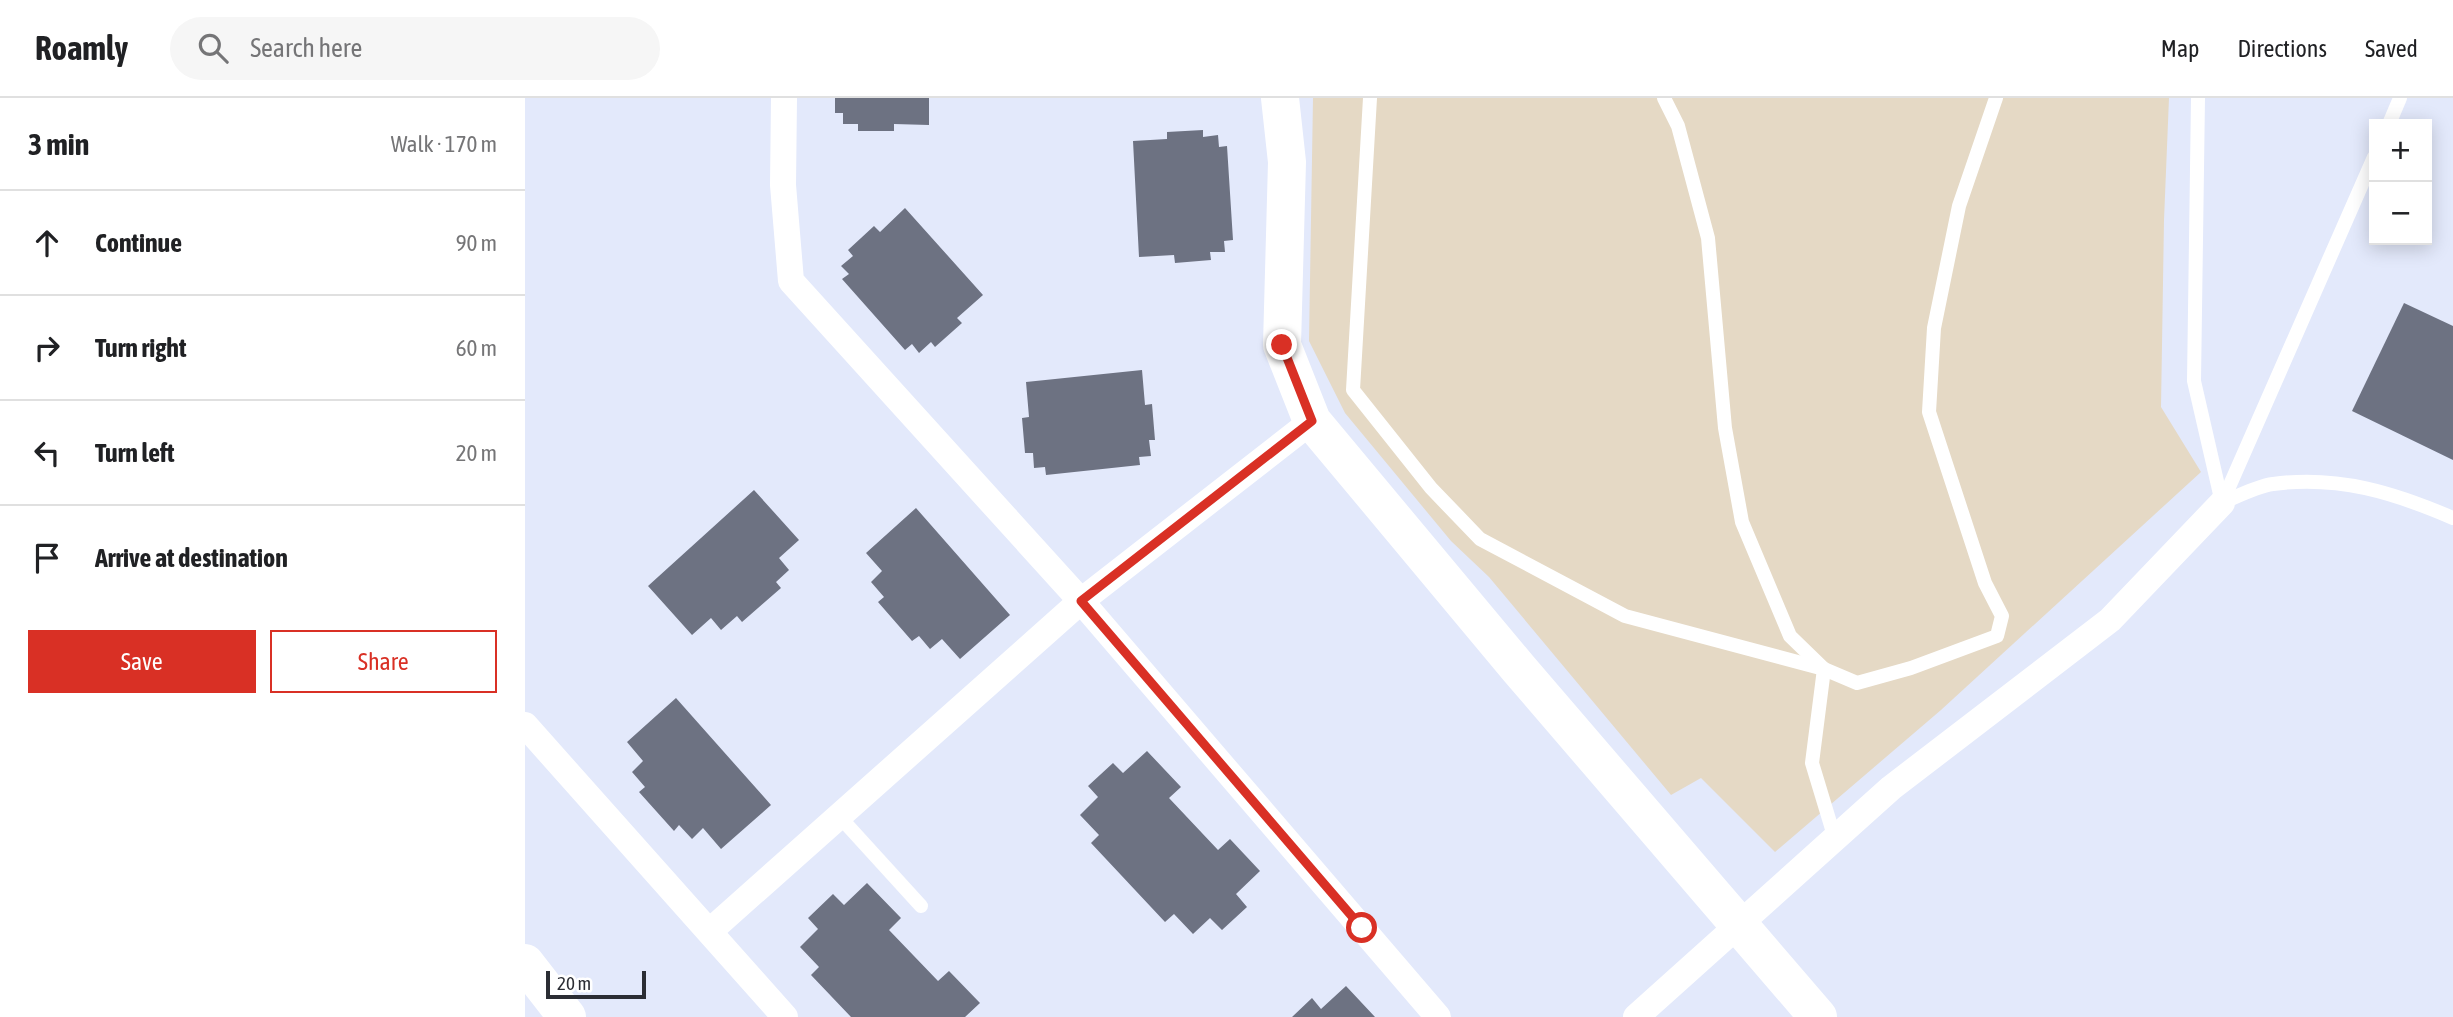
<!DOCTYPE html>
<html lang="en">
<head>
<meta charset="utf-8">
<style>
	body { margin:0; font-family:"Asap Condensed",sans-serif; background:#f6f6f6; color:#202124 }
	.controls { position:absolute; right:21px; top:21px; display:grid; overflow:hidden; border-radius:0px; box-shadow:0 4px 18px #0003 }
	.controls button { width:63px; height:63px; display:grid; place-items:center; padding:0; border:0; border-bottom:2px solid #e0e0e0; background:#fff; color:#202124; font:35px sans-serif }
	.scale { position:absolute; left:21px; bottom:18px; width:100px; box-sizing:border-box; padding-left:7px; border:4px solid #2b2d34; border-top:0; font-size:19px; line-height:24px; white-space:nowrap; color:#2b2d34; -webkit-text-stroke:5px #fff; paint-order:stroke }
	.stop { position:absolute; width:21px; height:21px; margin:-16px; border:5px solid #d93025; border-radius:50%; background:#fff }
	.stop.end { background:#d93025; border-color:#fff; box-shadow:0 2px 7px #0008 }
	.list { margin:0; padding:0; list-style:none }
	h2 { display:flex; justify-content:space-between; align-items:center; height:91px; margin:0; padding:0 28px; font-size:30px }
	h2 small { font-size:23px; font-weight:400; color:#757577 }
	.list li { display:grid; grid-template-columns:46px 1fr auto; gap:21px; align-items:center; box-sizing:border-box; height:105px; padding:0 28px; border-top:2px solid #e0e0e0 }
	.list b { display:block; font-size:26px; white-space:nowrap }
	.list em { font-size:23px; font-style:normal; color:#757577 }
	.actions { display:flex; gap:14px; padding:21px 28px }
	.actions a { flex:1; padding:16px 0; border:2px solid #d93025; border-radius:0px; text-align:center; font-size:24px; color:#d93025 }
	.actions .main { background:#d93025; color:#fff }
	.icon { flex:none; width:38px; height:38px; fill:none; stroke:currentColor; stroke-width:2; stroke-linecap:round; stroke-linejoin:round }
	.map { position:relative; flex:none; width:1928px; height:919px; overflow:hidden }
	header { display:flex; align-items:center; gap:42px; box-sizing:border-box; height:98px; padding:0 35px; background:#fff; border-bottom:2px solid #e0e0e0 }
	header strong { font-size:33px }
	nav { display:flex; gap:38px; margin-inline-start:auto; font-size:24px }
	.search { width:490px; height:63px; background:#f6f6f6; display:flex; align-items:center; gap:18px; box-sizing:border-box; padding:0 24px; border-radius:38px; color:#757577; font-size:26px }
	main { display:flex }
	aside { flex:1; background:#fff }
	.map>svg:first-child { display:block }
	.green { fill:#e5d9c5 }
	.building { fill:#6d7282 }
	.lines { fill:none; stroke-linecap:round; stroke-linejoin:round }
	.lane { stroke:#fff; stroke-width:14 }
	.street { stroke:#fff; stroke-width:26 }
	.secondary { stroke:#fff; stroke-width:38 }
	.highway { stroke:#fff; stroke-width:38 }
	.route { stroke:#d93025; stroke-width:9 }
</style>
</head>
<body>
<header>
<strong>Roamly</strong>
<div class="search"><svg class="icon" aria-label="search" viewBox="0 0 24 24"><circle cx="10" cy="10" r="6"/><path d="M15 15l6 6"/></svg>Search here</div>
<nav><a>Map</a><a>Directions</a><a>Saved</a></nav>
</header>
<main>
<aside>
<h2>3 min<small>Walk · 170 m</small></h2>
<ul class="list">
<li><svg class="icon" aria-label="ahead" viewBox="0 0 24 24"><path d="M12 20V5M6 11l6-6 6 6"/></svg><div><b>Continue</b></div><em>90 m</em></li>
<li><svg class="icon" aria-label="right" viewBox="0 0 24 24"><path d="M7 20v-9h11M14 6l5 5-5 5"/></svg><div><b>Turn right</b></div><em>60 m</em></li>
<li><svg class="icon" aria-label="left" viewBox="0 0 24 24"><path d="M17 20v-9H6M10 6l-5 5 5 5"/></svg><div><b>Turn left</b></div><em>20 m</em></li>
<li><svg class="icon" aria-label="arrive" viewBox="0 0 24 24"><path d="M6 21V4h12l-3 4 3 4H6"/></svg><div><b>Arrive at destination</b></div></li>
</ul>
<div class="actions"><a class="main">Save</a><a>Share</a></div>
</aside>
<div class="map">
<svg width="1928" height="919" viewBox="0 0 1928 919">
	<rect width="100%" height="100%" fill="#e3e9fb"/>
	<path class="green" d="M788 0H1644L1639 122 1636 309 1676 374 1416 612 1250 754 1176 680 1146 697 964 479 926 443 820 315 784 243Z"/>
	<g class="building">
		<path d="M310 0H404V27L369 26V33H333V26H318V15H310Z"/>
		<path d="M678 32V39L693 37 694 49 702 48 708 142 699 143 700 154H685L686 162 650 165 649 157 614 159 608 43 642 41V34Z"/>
		<path d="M380 110 458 197 432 220 437 225 410 249 406 244 394 255 387 246 380 252 317 181 324 176 316 168 328 158 323 152 349 128 355 134Z"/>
		<path d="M1879 205 1928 228V362L1827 313Z"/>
		<path d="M617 272 620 307 627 306 630 342H624L626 358 614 359 615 367 521 377 520 369 509 370 508 355H500L497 320 504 319 501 284Z"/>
		<path d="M229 392 274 442 254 460 264 472 251 484 256 490 217 524 212 518 196 532 186 520 167 537 123 488Z"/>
		<path d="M391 410 485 517 435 561 417 541 405 551 394 538 387 543 353 504 359 499 346 484 357 473 341 455Z"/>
		<path d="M151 600 246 707 196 751 178 730 167 741 154 727 149 733 114 694 120 689 107 674 118 663 102 644Z"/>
		<path d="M622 653 656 689 644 700 693 752 705 741 735 773 711 796 722 809 697 832 685 820 668 836 649 816 640 824 566 745 574 737 555 717 573 699 563 688 588 665 598 675Z"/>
		<path d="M342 785 376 820 364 832 413 883 424 873 455 905 440 919H326L286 877 294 869 275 849 293 831 283 820 308 796 319 807Z"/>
		<path d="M821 888 850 919H767L787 900 796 911Z"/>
	</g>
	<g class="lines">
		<g class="lane">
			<path d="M845 0 828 292 906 390 955 441 1100 518 1299 571 1332 585 1386 570 1472 538 1477 518 1460 485 1404 314 1409 230 1434 108 1471 0"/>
			<path d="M1139 0 1153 28 1183 140 1200 330 1217 424 1265 538 1298 570"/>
			<path d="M1673 0 1669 283 1697 405"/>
			<path d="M1864 26 1875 0"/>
			<path d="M1697 405 1849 59"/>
			<path d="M1697 405C1713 398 1732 388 1748 386 1813 377 1870 395 1928 420"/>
			<path d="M1299 571 1287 665 1310 741"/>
			<path d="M314 718 396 808"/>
		</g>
		<g class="street">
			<path d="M259 0 258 87 266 183 556 503 913 919"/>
			<path d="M0 627 260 919"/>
			<path d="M185 833 556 503 787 323"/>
			<path d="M1111 919 1366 690 1585 522 1697 405"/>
		</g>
		<path class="secondary" d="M755 0 762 64 757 247 787 323 994 571 1293 919"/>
		<path class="highway" d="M0 865 42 919"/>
	</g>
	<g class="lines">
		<path class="route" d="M757 247 787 323 556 503 837 830"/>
	</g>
</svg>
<div class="controls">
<button>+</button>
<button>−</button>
</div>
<div class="scale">20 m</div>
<div class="stop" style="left:837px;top:830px"></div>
<div class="stop end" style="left:757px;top:247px"></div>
</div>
</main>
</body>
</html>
